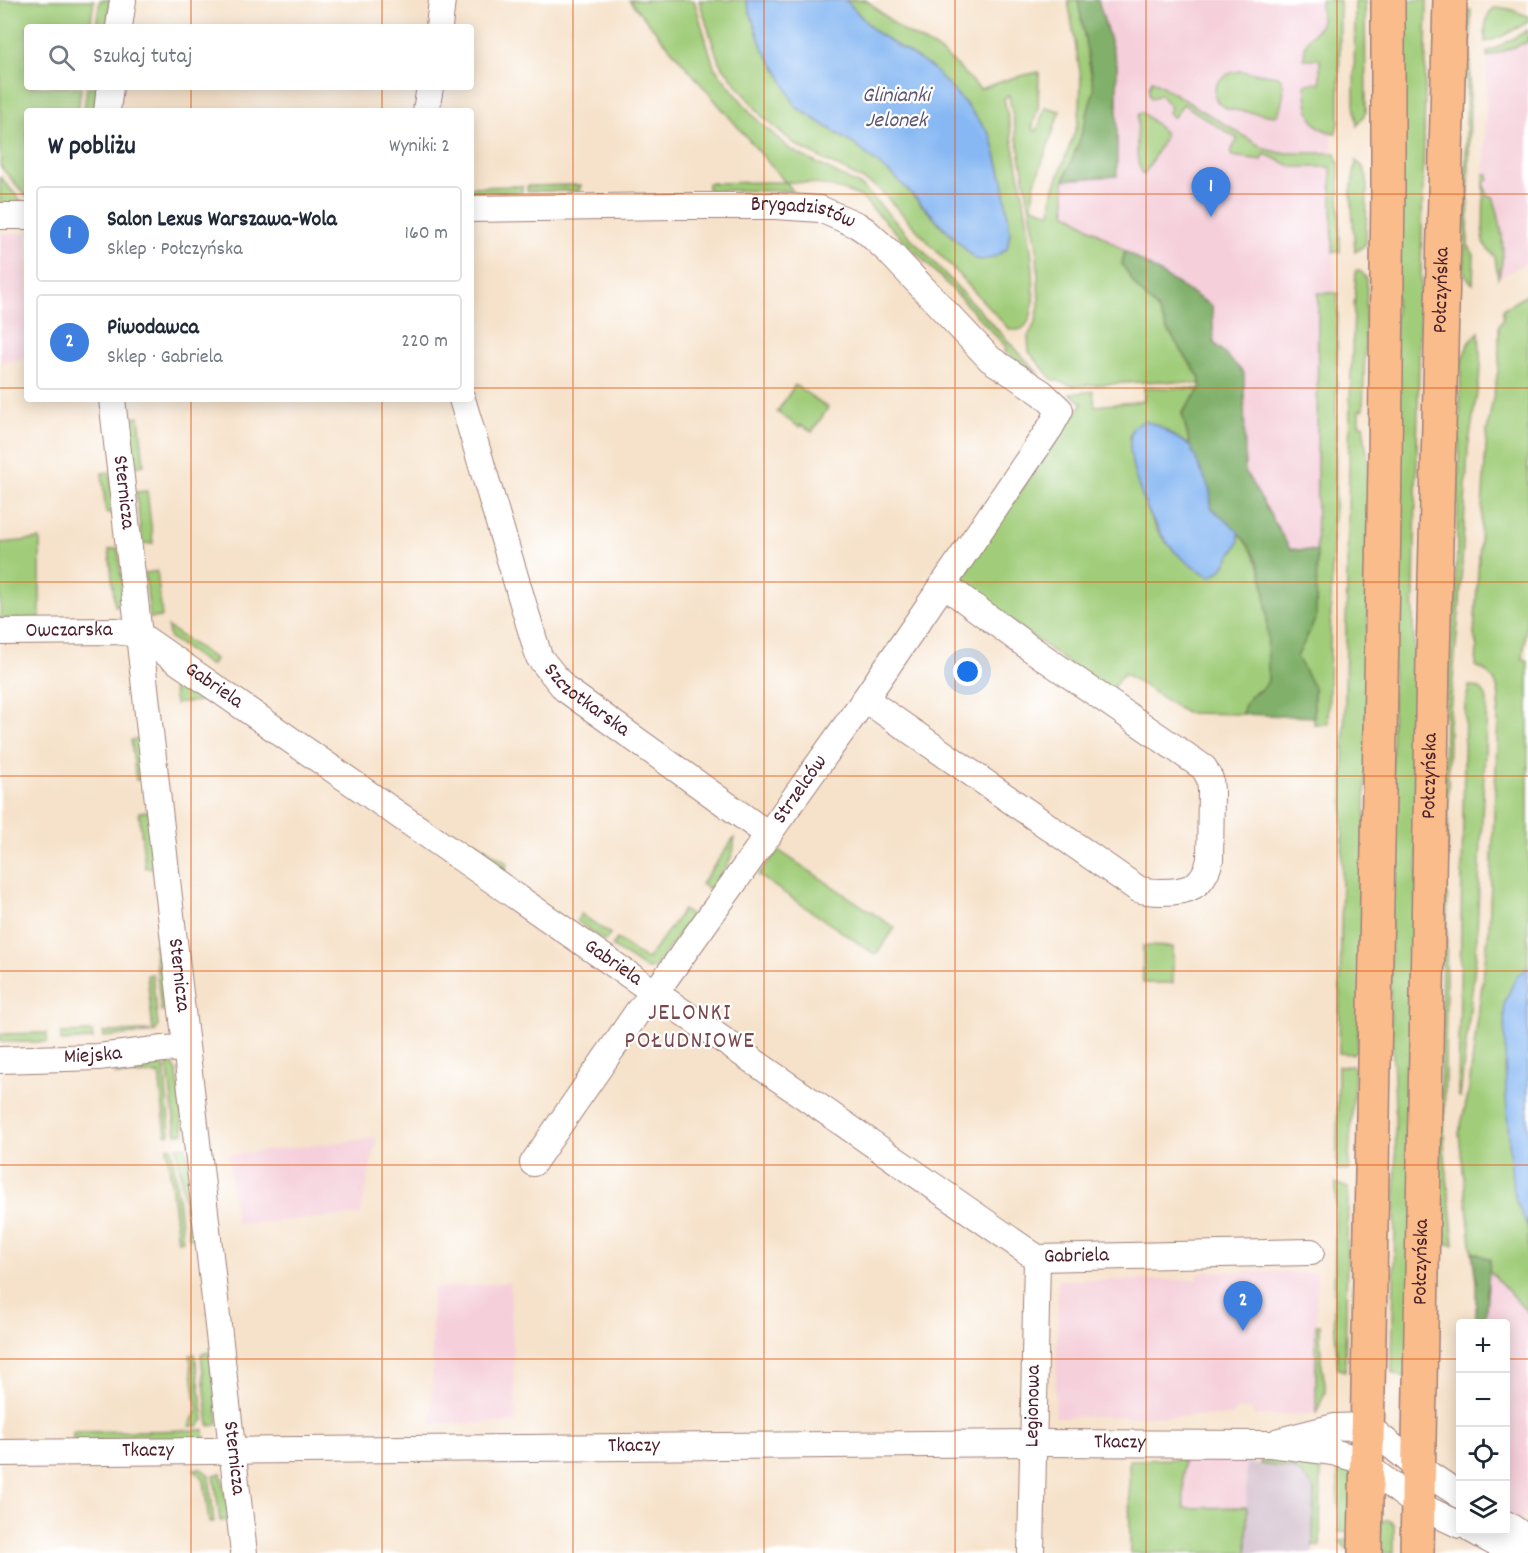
<!DOCTYPE html>
<html lang="pl">
<head>
<meta charset="utf-8">
<style>
	body { margin:0; font-family:Dekko,sans-serif; background:#f6f6f7; color:#1f2937 }
	.controls { position:absolute; right:18px; bottom:18px; display:grid; overflow:hidden; border-radius:6px; box-shadow:0 3px 15px #0003 }
	.controls button { width:54px; height:54px; display:grid; place-items:center; padding:0; border:0; border-bottom:2px solid #e0e1e3; background:#fff; color:#1f2937; font:30px sans-serif }
	.you { position:absolute; left:968px; top:672px; width:21px; height:21px; margin:-15px; border:4px solid #fff; border-radius:50%; background:#1a73e8; box-shadow:0 0 0 9px #1a73e833 }
	.badge { display:grid; place-items:center; width:39px; height:39px; border-radius:50%; background:#d1495b; color:#fff; font-size:20px; font-weight:700 }
	.pin { position:absolute; translate:-50% -50px; filter:drop-shadow(0 2px 3px #0008) }
	.pin::after { content:''; position:absolute; top:32px; width:21px; height:18px; background:inherit; clip-path:polygon(0 0,100% 0,50% 100%) }
	.list { margin:0; padding:0; list-style:none }
	h2 { display:flex; justify-content:space-between; align-items:center; height:78px; margin:0; padding:0 24px; font-size:26px }
	h2 small { font-size:20px; font-weight:400; color:#747a83 }
	.list li { display:grid; grid-template-columns:39px 1fr auto; gap:18px; align-items:center; box-sizing:border-box; height:96px; margin:0 12px 12px; padding:0 12px; border:2px solid #e0e1e3; border-radius:6px }
	.list b { display:block; font-size:22px; white-space:nowrap }
	.list p { margin:0; font-size:20px; white-space:nowrap; color:#747a83 }
	.list em { font-size:20px; font-style:normal; color:#747a83 }
	.icon { flex:none; width:33px; height:33px; fill:none; stroke:currentColor; stroke-width:2; stroke-linecap:round; stroke-linejoin:round }
	.map { position:relative; flex:none; width:1528px; height:1553px; overflow:hidden }
	.search { position:absolute; background:#fff; box-shadow:0 3px 15px #0003; left:24px; top:24px; width:450px; height:66px; display:flex; align-items:center; gap:15px; box-sizing:border-box; padding:0 21px; border-radius:6px; color:#747a83; font-size:22px }
	.panel { position:absolute; background:#fff; box-shadow:0 3px 15px #0003; left:24px; top:108px; width:450px; height:294px; border-radius:6px }
	.map>svg:first-child { display:block }
	.built { fill:#f5cfda }
	.industrial { fill:#d1bdcb }
	.green { fill:#a1cd7a; stroke:#767652; stroke-width:1.5 }
	.forest { fill:#80b06a; stroke:#65684a; stroke-width:1.5 }
	.water { fill:#87b8f3; stroke:#686c8f; stroke-width:1.5 }
	.lines { fill:none; stroke-linecap:round; stroke-linejoin:round }
	.minor-casing { stroke:#a0807a; stroke-width:28 }
	.major-casing { stroke:#a0807a; stroke-width:36 }
	.minor { stroke:#fff; stroke-width:26 }
	.major { stroke:#f9bc8a; stroke-width:33 }
	.grid { fill:none; stroke:#e0560e; stroke-width:1.5; stroke-opacity:0.55 }
	.labels { text-anchor:middle; dominant-baseline:central; stroke-width:4.5; stroke-linejoin:round; paint-order:stroke }
	.street-label { font-size:21px; fill:#4a1f2b; stroke:#fff }
	.water-label { font-size:22px; font-style:italic; fill:#5f5571; stroke:#fff }
	.quarter-label { font-size:24px; letter-spacing:1.5px; fill:#79494e; stroke:#fff }
</style>
</head>
<body>
<div class="map">
<svg width="1528" height="1553" viewBox="0 0 1528 1553">
	<rect width="100%" height="100%" fill="#fff"/>
	<filter id="ink" filterUnits="userSpaceOnUse"><feTurbulence type="fractalNoise" baseFrequency=".0167" numOctaves="2"/><feDisplacementMap in="SourceGraphic" scale="12" xChannelSelector="R" yChannelSelector="G"/><feConvolveMatrix kernelMatrix="1 2 1 2 8 2 1 2 1" color-interpolation-filters="sRGB"/></filter>
	<filter id="wash" filterUnits="userSpaceOnUse"><feTurbulence type="fractalNoise" baseFrequency=".008" numOctaves="4" result="noise"/><feDisplacementMap in="SourceGraphic" scale="24" xChannelSelector="R" yChannelSelector="G"/><feGaussianBlur stdDeviation="1.35" result="paint"/><feColorMatrix in="noise" values="0 0 0 0 0 0 0 0 0 0 0 0 0 0 0 0 0 1.4 0 .05"/><feComposite in="paint" operator="in"/></filter>
	<g filter="url(#wash)">
		<rect width="100%" height="100%" fill="#f6e2ca"/>
		<g class="built">
			<path d="M1098 0H1321V25L1307 40 1304 46 1305 59H1320V83L1306 84 1324 130 1332 133 1335 293H1319L1317 551 1290 550 1245 471 1244 373 1214 343 1212 306 1066 212 1064 180 1117 176V64Z"/>
			<path d="M1528 30V262L1498 278 1495 257 1483 243 1487 53Z"/>
			<path d="M27 233V359L0 362V234Z"/>
			<path d="M377 1138 360 1215 236 1224 228 1155Z"/>
			<path d="M1489 1270 1528 1313V1507L1519 1523 1506 1513V1324H1485Z"/>
			<path d="M1206 1271 1317 1273 1316 1414 1254 1416 1252 1410 1237 1409 1232 1416 1055 1417 1058 1280H1198V1274H1205Z"/>
			<path d="M510 1282 516 1423 432 1424V1289Z"/>
			<path d="M1246 1458 1247 1507 1184 1508 1183 1459Z"/>
		</g>
		<path class="industrial" d="M1246 1463 1297 1470 1314 1487 1313 1553H1247Z"/>
		<g class="green">
			<path d="M0 0H94L90 27H27V87H81L78 111H27V197L0 166Z"/>
			<path d="M100 0H111L107 27H96Z"/>
			<path d="M629 0H694L714 67 755 118 791 150 863 187 1040 375 1004 351 1007 348 953 290 861 197C835 186 814 182 786 182L793 191 708 190V183L785 182Z"/>
			<path d="M699 0H746L762 47 779 73 796 107 855 145 898 180 952 237 1010 232 1003 181 991 136 964 102 931 68 874 31 846 0H866L903 31 935 48 953 62 980 89 1012 78 1039 72 1038 108 1032 129 1037 131 1045 107 1060 111 1034 186 1032 207 1051 213 1053 191 1077 126 1080 107 1081 78 1068 0H1078L1094 90 1080 139 1064 180 1066 212 1125 251 1122 264 1137 288 1158 310 1167 329 1200 378V384L1160 381 1073 386 1052 379 1029 352 1028 337 1036 321 1039 306 1037 247 1009 95 1004 98C1012 139 1047 291 1028 322 1023 331 1017 331 1009 329L877 187 796 145 762 116 719 62Z"/>
			<path d="M1321 0H1340L1339 124 1337 126 1336 133C1308 130 1307 107 1305 84L1320 83V59H1304C1304 40 1309 38 1321 25Z"/>
			<path d="M1355 0H1365L1366 112 1357 126 1354 104Z"/>
			<path d="M1398 0H1427L1413 628 1419 718 1412 1381 1392 1373C1394 1252 1400 1132 1390 1011Z"/>
			<path d="M1497 7 1509 9 1528 16V22L1499 38 1485 42C1486 30 1483 12 1497 7Z"/>
			<path d="M1468 10H1471L1468 245 1474 255 1473 284 1467 278 1464 271Z"/>
			<path d="M1528 30V42L1487 57V53Z"/>
			<path d="M1239 71 1278 76C1288 84 1282 104 1278 114L1275 116 1228 109 1218 103C1208 86 1222 74 1239 71Z"/>
			<path d="M1152 80 1265 149 1281 153H1336L1337 161 1339 162 1340 252H1333L1331 167H1293L1265 154 1262 160 1232 156 1230 152 1238 139 1183 104 1174 117 1171 116 1168 112 1171 108 1160 94 1152 99 1149 95V88Z"/>
			<path d="M87 87H98L95 111H84Z"/>
			<path d="M1142 112 1164 132 1165 137 1144 175C1133 163 1138 133 1138 117L1139 113Z"/>
			<path d="M1356 161 1362 166 1367 177 1366 244 1355 252 1351 192Z"/>
			<path d="M1484 174H1488L1489 180 1484 182 1488 197 1493 196C1501 221 1508 252 1498 278L1495 257 1483 243Z"/>
			<path d="M0 177 23 203V207H0Z"/>
			<path d="M581 185 579 191H527V186Z"/>
			<path d="M522 186V192H471V187Z"/>
			<path d="M1356 270 1361 272 1367 279 1363 410H1359V424L1363 425 1370 476 1363 967 1357 1050 1352 1054 1339 1053 1350 397Z"/>
			<path d="M1318 293H1338L1335 508 1333 522 1328 724H1314V688L1297 657 1316 618Z"/>
			<path d="M1528 294V604L1523 659 1528 660V1313L1489 1270 1490 1259 1472 1252 1459 1133 1468 1095 1489 929 1499 697C1498 682 1490 672 1476 666L1477 647 1474 635 1487 431 1499 366V325L1503 319V309Z"/>
			<path d="M1479 332 1481 368 1468 448 1460 602 1449 721 1444 1146 1454 1245 1446 1244 1439 1180 1445 711 1456 586 1461 365 1468 344Z"/>
			<path d="M795 385 828 408 812 432 801 425 799 427 777 412Z"/>
			<path d="M1144 387 1200 389 1182 413 1190 446 1157 425 1130 435C1128 458 1149 527 1167 543 1175 550 1209 564 1221 570L1239 542 1238 531C1244 541 1254 552 1258 563 1271 598 1267 645 1268 681L1265 687C1252 693 1245 700 1242 714L1186 713 1124 673 1109 693 965 587 962 578 984 543 1083 403 1070 394 1093 391 1095 406 1144 401Z"/>
			<path d="M139 417 144 465 133 467 127 419Z"/>
			<path d="M110 472 114 513H106L102 473Z"/>
			<path d="M147 491 153 543 142 544 136 492Z"/>
			<path d="M40 539V618L0 619V543Z"/>
			<path d="M118 548 125 605 115 606 109 550Z"/>
			<path d="M157 571 162 617 150 618 145 573Z"/>
			<path d="M168 627 215 659 211 666 169 637Z"/>
			<path d="M179 682 186 685 206 700 175 704 172 683Z"/>
			<path d="M1469 686C1480 686 1487 693 1487 703L1476 955 1460 1097 1458 1095 1465 706Z"/>
			<path d="M141 739 145 779 136 780 131 740Z"/>
			<path d="M149 811 155 867 145 868 139 812Z"/>
			<path d="M734 838C737 857 720 875 709 889L701 884Z"/>
			<path d="M476 842 508 864 504 870 473 848Z"/>
			<path d="M778 850 895 928 876 955 758 875Z"/>
			<path d="M683 910 692 916 655 967 649 969 644 968 612 946 617 939 647 960Z"/>
			<path d="M581 914 610 934 605 941 577 921Z"/>
			<path d="M163 943 170 1010 161 1011 154 944Z"/>
			<path d="M1143 946 1173 947V983H1143Z"/>
			<path d="M152 974 158 1026 155 1032 104 1037 103 1032 153 1031 147 975Z"/>
			<path d="M92 1032 93 1039 61 1041V1033Z"/>
			<path d="M47 1033V1042H0V1034Z"/>
			<path d="M167 1062 173 1064 177 1072 184 1133 176 1134Z"/>
			<path d="M164 1065 170 1134 166 1135 159 1074 116 1075 115 1070Z"/>
			<path d="M1338 1066H1352L1355 1069 1348 1171 1337 1170Z"/>
			<path d="M186 1146 197 1237 189 1238 177 1147Z"/>
			<path d="M167 1147H172L183 1240 178 1241Z"/>
			<path d="M1336 1183 1348 1188 1345 1371 1338 1369 1334 1314Z"/>
			<path d="M1316 1325H1320L1321 1361 1325 1384V1392L1316 1414Z"/>
			<path d="M210 1352 218 1422 216 1425 209 1426 201 1354Z"/>
			<path d="M195 1354 204 1420 198 1426H189L197 1411 190 1355Z"/>
			<path d="M204 1430V1438L202 1440 73 1442V1432Z"/>
			<path d="M1183 1459 1184 1508 1247 1507V1553H1130L1129 1460Z"/>
			<path d="M1261 1459 1308 1463 1321 1468 1320 1546H1313L1314 1487 1297 1470 1261 1464Z"/>
			<path d="M1338 1462 1348 1470 1353 1479 1351 1550 1342 1545 1340 1541 1349 1540V1532H1339Z"/>
			<path d="M200 1468 209 1475 214 1522H209L204 1480 194 1469Z"/>
			<path d="M221 1473 229 1520 220 1521 214 1475Z"/>
			<path d="M1385 1520H1390L1394 1525V1553H1384L1378 1550 1380 1524Z"/>
		</g>
		<g class="forest">
			<path d="M1078 0H1098L1117 64V176L1064 180 1080 139 1094 90Z"/>
			<path d="M1125 251 1212 306 1214 343 1244 373 1245 471 1290 549 1317 551 1316 618 1297 657 1314 688V717L1242 714C1249 688 1260 697 1268 681 1267 650 1270 588 1257 561 1247 539 1230 522 1211 508L1210 491 1190 446 1182 413 1200 389V378L1167 329 1158 310 1137 288 1122 264Z"/>
			<path d="M1472 1252 1490 1259 1485 1321 1476 1320V1282Z"/>
		</g>
		<g class="water">
			<path d="M746 0H846L874 31 931 67 964 102 991 136 1003 181 1010 232 1007 249C996 256 988 262 975 259L898 180 855 145 796 107 779 73 762 47Z"/>
			<path d="M1144 421 1157 425 1190 446 1210 491 1211 508 1238 531 1239 542 1221 570 1210 577C1194 567 1177 557 1166 541 1148 517 1121 456 1133 427Z"/>
			<path d="M1528 967V1227L1516 1201 1512 1180 1506 1097 1504 1004 1516 977Z"/>
		</g>
	</g>
	<g filter="url(#ink)">
		<g class="lines">
			<defs>
				<g id="minor">
					<path d="M119 27 123 0"/>
					<path d="M439 27 442 0"/>
					<path d="M107 111 110 87"/>
					<path d="M426 111 430 87"/>
					<path id="s1" d="M471 209 675 206H775L820 209 857 225 866 231 889 252 990 359 1042 393 1060 410 1050 428 865 699 655 993 639 1010 533 1163"/>
					<path d="M0 216H27"/>
					<path id="s2" d="M112 399 244 1553"/>
					<path id="s3" d="M462 399 539 657 565 689 769 835"/>
					<path id="s4" d="M0 632 116 631 138 634 1037 1258 1311 1252"/>
					<path d="M865 699 1138 889C1146 892 1154 892 1162 892 1188 892 1203 887 1210 860L1211 791 1210 779 1204 768 1030 648 943 584"/>
					<path id="s5" d="M0 1060 98 1057 163 1049 186 1048"/>
					<path d="M1279 1441 1334 1427 1367 1426 1419 1468 1460 1495"/>
					<path id="s6" d="M0 1453 1034 1443 1270 1444 1333 1452 1357 1459 1418 1505 1460 1525"/>
					<path d="M1506 1524 1528 1538"/>
					<path d="M1472 1530 1513 1553"/>
					<path id="s7" d="M1031 1553 1037 1258"/>
				</g>
				<g id="major">
					<path d="M1365 1553 1385 464 1388 184V0"/>
					<path id="s8" d="M1417 1553 1433 658 1450 0"/>
				</g>
			</defs>
			<use href="#minor" class="minor-casing"/>
			<use href="#major" class="major-casing"/>
			<use href="#minor" class="minor"/>
			<use href="#major" class="major"/>
		</g>
	</g>
	<path class="grid" d="M191 0V27M382 0V27M573 0V1553M764 0V1553M955 0V1553M1146 0V1553M1337 0V1553M191 87V111M382 87V111M0 194H27M471 194H1528M0 388H27M471 388H1528M191 399V1553M382 399V1553M0 582H1528M0 776H1528M0 971H1528M0 1165H1528M0 1359H1460M1506 1359H1528"/>
	<g class="labels">
		<g class="street-label">
			<text stroke="none"><textPath href="#s1" startOffset="333">Brygadzistów</textPath></text>
			<text stroke="none"><textPath href="#s8" startOffset="1263">Połczyńska</textPath></text>
			<text stroke="none"><textPath href="#s2" startOffset="94">Sternicza</textPath></text>
			<text stroke="none"><textPath href="#s4" startOffset="69">Owczarska</textPath></text>
			<text stroke="none"><textPath href="#s4" startOffset="230">Gabriela</textPath></text>
			<text stroke="none"><textPath href="#s3" startOffset="334">Szczotkarska</textPath></text>
			<text stroke="none"><textPath href="#s8" startOffset="777">Połczyńska</textPath></text>
			<text transform="translate(801 790) rotate(-55)">Strzelców</text>
			<text stroke="none"><textPath href="#s4" startOffset="716">Gabriela</textPath></text>
			<text stroke="none"><textPath href="#s2" startOffset="580">Sternicza</textPath></text>
			<text stroke="none"><textPath href="#s5" startOffset="93">Miejska</textPath></text>
			<text stroke="none"><textPath href="#s4" startOffset="1272">Gabriela</textPath></text>
			<text stroke="none"><textPath href="#s8" startOffset="291">Połczyńska</textPath></text>
			<text stroke="none"><textPath href="#s7" startOffset="147">Legionowa</textPath></text>
			<text stroke="none"><textPath href="#s6" startOffset="1120">Tkaczy</textPath></text>
			<text stroke="none"><textPath href="#s6" startOffset="634">Tkaczy</textPath></text>
			<text stroke="none"><textPath href="#s6" startOffset="148">Tkaczy</textPath></text>
			<text stroke="none"><textPath href="#s2" startOffset="1066">Sternicza</textPath></text>
		</g>
		<g class="water-label">
			<text x="896" y="96">Glinianki<tspan x="896" dy="25">Jelonek</tspan></text>
		</g>
		<g class="quarter-label">
			<text x="690" y="1014">JELONKI<tspan x="690" dy="28">POŁUDNIOWE</tspan></text>
		</g>
	</g>
</svg>
<div class="controls">
<button>+</button>
<button>−</button>
<button><svg class="icon" aria-label="locate" viewBox="0 0 24 24"><circle cx="12" cy="12" r="6"/><path d="M12 2v4M12 18v4M2 12h4M18 12h4"/></svg></button>
<button><svg class="icon" aria-label="layers" viewBox="0 0 24 24"><path d="M12 4l9 5-9 5-9-5zM3 14l9 5 9-5"/></svg></button>
</div>
<div class="you"></div>
<div class="pin badge" style="left:1211px;top:217px;background:#3f7fe0">1</div>
<div class="pin badge" style="left:1243px;top:1331px;background:#3f7fe0">2</div>
<div class="search"><svg class="icon" aria-label="search" viewBox="0 0 24 24"><circle cx="10" cy="10" r="6"/><path d="M15 15l6 6"/></svg>Szukaj tutaj</div>
<section class="panel">
<h2>W pobliżu<small>Wyniki: 2</small></h2>
<ul class="list">
<li><span class="badge" style="background:#3f7fe0">1</span><div><b>Salon Lexus Warszawa-Wola</b><p>Sklep · Połczyńska</p></div><em>160 m</em></li>
<li><span class="badge" style="background:#3f7fe0">2</span><div><b>Piwodawca</b><p>Sklep · Gabriela</p></div><em>220 m</em></li>
</ul>
</section>
</div>
</body>
</html>
